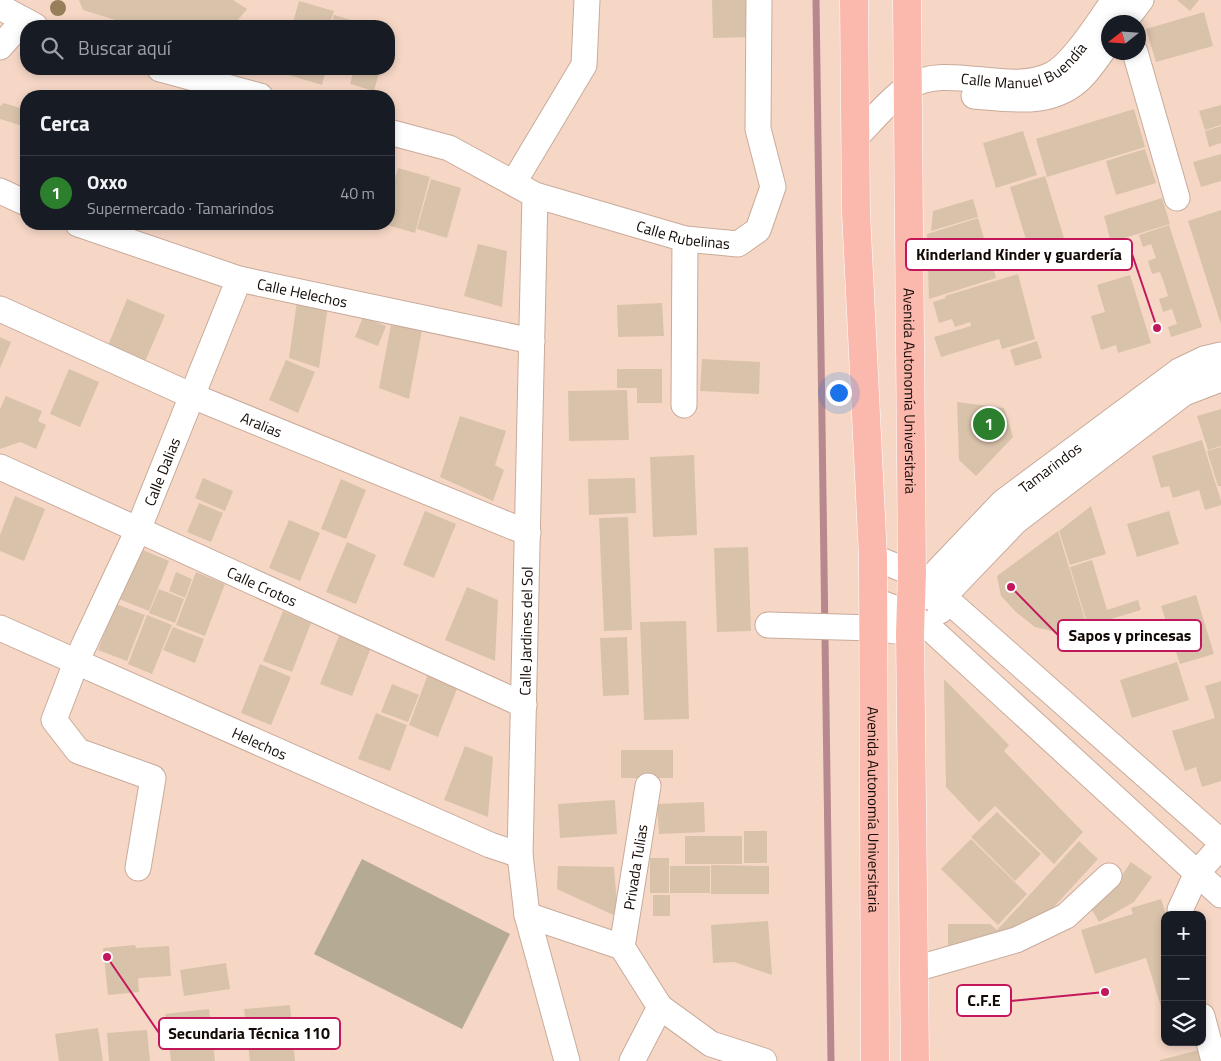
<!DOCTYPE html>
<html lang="es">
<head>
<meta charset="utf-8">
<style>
	body { margin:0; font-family:"Titillium Web",sans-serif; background:#242831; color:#f1f3f6 }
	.controls { position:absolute; right:15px; bottom:15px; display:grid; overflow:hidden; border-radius:10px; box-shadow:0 2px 8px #0003 }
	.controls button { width:45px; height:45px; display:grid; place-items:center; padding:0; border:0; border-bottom:1px solid #363941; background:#171b24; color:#f1f3f6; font:25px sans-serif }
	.compass { position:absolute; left:1101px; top:15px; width:45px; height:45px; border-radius:50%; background:#171b24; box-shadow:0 2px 8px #0003; rotate:253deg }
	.you { position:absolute; left:838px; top:392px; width:18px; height:18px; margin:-12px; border:4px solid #fff; border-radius:50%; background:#1a73e8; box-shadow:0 0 0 8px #1a73e833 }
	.badge { display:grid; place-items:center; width:32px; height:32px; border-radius:50%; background:#2c7f2c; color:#fff; font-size:16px; font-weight:700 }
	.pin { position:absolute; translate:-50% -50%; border:2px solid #fff; box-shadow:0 1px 5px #0006 }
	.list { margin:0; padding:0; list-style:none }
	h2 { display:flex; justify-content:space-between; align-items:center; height:65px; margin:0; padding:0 20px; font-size:21px }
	h2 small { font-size:16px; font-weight:400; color:#9ea1a6 }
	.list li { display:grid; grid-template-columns:32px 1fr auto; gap:15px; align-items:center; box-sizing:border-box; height:75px; padding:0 20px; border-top:1px solid #363941 }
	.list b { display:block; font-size:19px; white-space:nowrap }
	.list p { margin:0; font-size:16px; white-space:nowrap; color:#9ea1a6 }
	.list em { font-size:16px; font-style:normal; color:#9ea1a6 }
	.icon { flex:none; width:28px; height:28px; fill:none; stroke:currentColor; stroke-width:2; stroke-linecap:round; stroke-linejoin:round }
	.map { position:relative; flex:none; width:1221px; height:1061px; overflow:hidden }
	.search { position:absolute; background:#171b24; box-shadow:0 2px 8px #0003; left:20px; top:20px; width:375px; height:55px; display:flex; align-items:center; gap:12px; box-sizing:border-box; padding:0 18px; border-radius:20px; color:#9ea1a6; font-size:19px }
	.panel { position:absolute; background:#171b24; box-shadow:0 2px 8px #0003; left:20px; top:90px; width:375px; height:140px; border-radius:20px }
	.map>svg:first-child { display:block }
	.green { fill:#b5aa93 }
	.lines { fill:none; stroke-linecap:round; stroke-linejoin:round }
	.stream { stroke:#b7898e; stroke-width:7 }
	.building { fill:#d9c2aa }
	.minor-casing { stroke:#c9ab9b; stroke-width:27 }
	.major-casing { stroke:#fff; stroke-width:29 }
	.minor { stroke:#fff; stroke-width:25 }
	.major { stroke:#fbb9ae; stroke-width:28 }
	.tree { fill:#977f5a }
	.labels { text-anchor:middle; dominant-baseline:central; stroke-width:4; stroke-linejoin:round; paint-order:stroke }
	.street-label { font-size:15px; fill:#130905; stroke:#fff }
	.leader { fill:none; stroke:#c2185b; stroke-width:2 }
	.callout-dot { fill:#c2185b; stroke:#fff; stroke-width:2 }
	.callout { fill:#fff; stroke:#c2185b; stroke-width:2 }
	.callout-label { font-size:16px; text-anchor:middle; font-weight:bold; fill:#130905 }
</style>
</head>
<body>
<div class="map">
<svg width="1221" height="1061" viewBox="0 0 1221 1061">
	<rect width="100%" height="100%" fill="#f6d7c6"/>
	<path class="green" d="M362 859 510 934 462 1029 314 954Z"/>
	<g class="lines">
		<path class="stream" d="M816 0 831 1061"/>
	</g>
	<g class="building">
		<path d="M79 0H233L247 9 233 26H135L83 10Z"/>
		<path d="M712 0H752V37L713 38Z"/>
		<path d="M1177 0H1199L1190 11Z"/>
		<path d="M299 1 334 11 329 26H292Z"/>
		<path d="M1204 12 1213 46 1156 62 1146 29Z"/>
		<path d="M334 15 365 24V26H331Z"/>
		<path d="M269 69H326L322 85Z"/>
		<path d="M354 69H380L374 91 350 84Z"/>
		<path d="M4 103 26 110V127L0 119V106Z"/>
		<path d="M1221 105V125L1205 130 1199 111Z"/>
		<path d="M1134 109 1145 147 1047 177 1036 139Z"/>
		<path d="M1221 126V143L1209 147 1205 131Z"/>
		<path d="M1023 131 1037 175 996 188 983 143Z"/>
		<path d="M1145 149 1156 183 1116 195 1106 161Z"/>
		<path d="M1221 154V181L1201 187 1193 162Z"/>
		<path d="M398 168 430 177 415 233 384 224H389V201Z"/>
		<path d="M1045 176 1070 258 1035 269 1010 187Z"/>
		<path d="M431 179 461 188 447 238 417 229Z"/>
		<path d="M1162 198 1170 224 1111 242 1104 216Z"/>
		<path d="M973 199 978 217 931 231 933 211Z"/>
		<path d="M1221 210V324L1188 221Z"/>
		<path d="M978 218 996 278 929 299 927 234Z"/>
		<path d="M1169 225 1202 327 1171 337 1168 327 1177 324 1172 309 1163 312 1159 299 1168 296 1164 283 1160 272 1152 274 1148 261 1156 258 1151 244 1143 247 1139 235Z"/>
		<path d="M478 244 507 251 502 307 464 296Z"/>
		<path d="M1018 274 1035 339 1002 349 999 339 941 357 934 337 971 326 970 322 955 327 952 319 939 323 933 302 946 298 945 296Z"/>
		<path d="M1130 275 1151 343 1118 353 1116 345 1101 350 1091 316 1105 312 1097 285Z"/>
		<path d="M127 299 165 315 144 364 107 348Z"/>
		<path d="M297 301 328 306 319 368 289 358Z"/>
		<path d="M662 303 664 336 618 337 617 305Z"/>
		<path d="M363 317 386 326 378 346 355 337Z"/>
		<path d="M391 325 422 330 409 399 379 388Z"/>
		<path d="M0 337 11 342 0 368Z"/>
		<path d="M1037 341 1042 358 1015 366 1010 350Z"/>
		<path d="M702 359 760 362 759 394 700 391Z"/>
		<path d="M286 360 315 372 298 413 269 400Z"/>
		<path d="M69 369 99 382 80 427 50 414Z"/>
		<path d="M617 369H662V403H637V388H617Z"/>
		<path d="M627 390 629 440 569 441 568 391Z"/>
		<path d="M6 396 42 411 38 421 46 425 36 449 20 442 0 449V409Z"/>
		<path d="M957 402 1004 408 1013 437 976 476 959 460Z"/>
		<path d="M1221 409V446L1208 450 1197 416Z"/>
		<path d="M460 416 506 431 495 465 504 470 493 501 440 477Z"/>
		<path d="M1202 440 1221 501V505L1205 510 1199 490 1173 498 1169 486 1161 488 1152 456Z"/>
		<path d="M1221 447V486H1218L1207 451Z"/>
		<path d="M694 455 697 535 653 537 650 457Z"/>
		<path d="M203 478 233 491 225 511 195 498Z"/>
		<path d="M635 478 636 513 589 515 588 479Z"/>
		<path d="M341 479 366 490 346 539 321 529Z"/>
		<path d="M15 496 45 509 24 561 0 551V535Z"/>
		<path d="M199 503 223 513 211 542 187 532Z"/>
		<path d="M1091 506 1106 554 1070 565 1059 531Z"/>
		<path d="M425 511 456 524 434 578 403 565Z"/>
		<path d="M1169 511 1179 544 1137 557 1127 524Z"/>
		<path d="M628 517 632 630 604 631 599 518Z"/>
		<path d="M289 520 320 533 300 581 269 568Z"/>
		<path d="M1058 531 1087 626 1064 634 1035 627 1016 612 1001 596 997 576Z"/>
		<path d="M347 542 376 555 356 604 326 592Z"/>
		<path d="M748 547 751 631 717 632 714 548Z"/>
		<path d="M138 548 169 561 149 611 119 599Z"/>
		<path d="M1092 560 1107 610 1138 600 1141 610 1088 626 1070 567Z"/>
		<path d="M176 572 192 579 185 598 169 591Z"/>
		<path d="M196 572 225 584 205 636 176 625Z"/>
		<path d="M467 587 498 600 495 661 445 640Z"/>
		<path d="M159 589 184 599 175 623 149 613Z"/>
		<path d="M1196 595 1214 654 1180 664 1161 606Z"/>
		<path d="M116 604 145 615 127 661 98 650Z"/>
		<path d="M283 611 311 623 292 672 263 661Z"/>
		<path d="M147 615 172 625 152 674 128 664Z"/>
		<path d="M686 621 689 719 644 720 640 622Z"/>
		<path d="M173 627 204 639 195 663 163 650Z"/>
		<path d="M340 633 372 645 352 696 320 684Z"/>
		<path d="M627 637 629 695 603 696 600 638Z"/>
		<path d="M1177 662 1189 700 1132 718 1120 680Z"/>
		<path d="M260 664 291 677 271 725 241 713Z"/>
		<path d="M430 669 460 681 438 737 409 725Z"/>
		<path d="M944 679 1009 745 1004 751 1083 832 1054 864 995 806 979 822 946 787Z"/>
		<path d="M1221 681V781L1202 787 1196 767 1185 771 1172 731 1215 718 1205 686Z"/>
		<path d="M392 684 419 695 408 722 381 712Z"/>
		<path d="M376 713 407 725 390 771 358 759Z"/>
		<path d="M465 746 493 757 488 817 444 800Z"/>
		<rect x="621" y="750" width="52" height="28"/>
		<path d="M615 800 617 834 560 838 558 804Z"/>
		<path d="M704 802 705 832 659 834 657 804Z"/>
		<path d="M997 812 1041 854 1015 881 971 837Z"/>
		<rect x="744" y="831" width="23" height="32"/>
		<rect x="685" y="836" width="57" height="28"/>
		<path d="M971 839 1027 894 998 925 941 869Z"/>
		<path d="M1079 841 1098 859 1038 924 998 938 948 946V924H990L997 930Z"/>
		<rect x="650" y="858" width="19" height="35"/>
		<path d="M1131 862 1152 877 1134 902 1099 922 1088 903 1113 888Z"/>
		<path d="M711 865 769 866V894H711Z"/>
		<path d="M558 866 614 867 618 917 557 889Z"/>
		<rect x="670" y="866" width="40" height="27"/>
		<rect x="653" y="895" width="17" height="21"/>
		<path d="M1161 899 1166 915 1164 1016 1146 958 1095 974 1081 930 1133 914 1131 908Z"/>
		<path d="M768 921 772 975 734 962 713 963 711 925Z"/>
		<path d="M135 945 136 948 169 946 171 976 138 978 139 992 108 995 103 948Z"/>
		<path d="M226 963 230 989 184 996 180 970Z"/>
		<path d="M290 1005 295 1061H250L244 1009Z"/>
		<path d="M209 1009 215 1061H171L165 1014Z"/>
		<path d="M98 1028 103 1061H59L55 1034Z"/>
		<path d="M147 1030 150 1061H109L107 1033Z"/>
		<path d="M1199 1050 1202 1061H1160V1060Z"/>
	</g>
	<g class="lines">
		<defs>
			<g id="minor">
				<path d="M0 7 24 20"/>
				<path d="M1124 22 1141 0"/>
				<path d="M0 47 24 20 35 26"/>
				<path d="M1135 52 1177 198"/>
				<path d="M160 69 260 96"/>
				<path d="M974 96C1011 99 1053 107 1082 77 1092 67 1100 54 1108 43"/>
				<path id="s1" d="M389 132 449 148 535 195 685 239 738 244 758 230 773 187 758 129 759 0"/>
				<path id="s2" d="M856 137C869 124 894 95 908 87 947 62 1008 96 1051 75 1072 65 1100 20 1114 0"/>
				<path d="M514 182 584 65 587 0"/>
				<path d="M0 191 26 203"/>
				<path d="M535 195 520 855 527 915 567 1061"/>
				<path id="s3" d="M78 224 239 279 532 341"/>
				<path id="s4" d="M0 309 190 395 528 533"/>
				<path d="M684 405 685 239"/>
				<path id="s5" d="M0 467 524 705"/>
				<path d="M873 557 912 573 927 582 1221 842"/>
				<path id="s6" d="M924 597 927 582 1003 502 1179 371 1204 359 1221 355"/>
				<path d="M873 600 910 614 934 632 1221 895"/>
				<path d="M940 611 944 596 1016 521 1184 393 1221 379"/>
				<path d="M768 625 874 628 910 633"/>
				<path id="s7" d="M0 628 490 845 520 855"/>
				<path id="s8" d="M138 868 153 778 78 751 54 720 77 660 138 530 239 279"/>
				<path d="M527 915 622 947"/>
				<path d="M1181 915 1180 910 1197 873 1221 846"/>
				<path id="s9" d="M622 947 648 786"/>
				<path d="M622 947 660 1007 632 1061"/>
				<path d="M915 969 1016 940 1066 916 1109 876"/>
				<path d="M660 1007 711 1044 764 1061"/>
				<path d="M1202 1016 1214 1061"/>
			</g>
			<g id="major">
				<path id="s10" d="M854 0 856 212 873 557 875 1061"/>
				<path id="s11" d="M907 0 912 573 910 633 915 1061"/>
			</g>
		</defs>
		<use href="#minor" class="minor-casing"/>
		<use href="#major" class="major-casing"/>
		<use href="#minor" class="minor"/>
		<use href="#major" class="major"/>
	</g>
	<circle class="tree" cx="58" cy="8" r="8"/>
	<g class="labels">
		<g class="street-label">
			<text stroke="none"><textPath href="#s2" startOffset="195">Calle Manuel Buendía</textPath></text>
			<text stroke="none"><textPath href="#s1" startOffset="314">Calle Rubelinas</textPath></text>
			<text stroke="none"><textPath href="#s3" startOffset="235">Calle Helechos</textPath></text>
			<text stroke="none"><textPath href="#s11" startOffset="391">Avenida Autonomía Universitaria</textPath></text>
			<text stroke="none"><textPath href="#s4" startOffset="286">Aralias</textPath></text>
			<text stroke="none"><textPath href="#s6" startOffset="184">Tamarindos</textPath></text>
			<text stroke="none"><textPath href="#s8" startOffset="481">Calle Dalias</textPath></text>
			<text stroke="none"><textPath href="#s5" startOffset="288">Calle Crotos</textPath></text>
			<text transform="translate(526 631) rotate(-89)">Calle Jardines del Sol</text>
			<text stroke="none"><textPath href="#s7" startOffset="284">Helechos</textPath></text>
			<text stroke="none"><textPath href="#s10" startOffset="810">Avenida Autonomía Universitaria</textPath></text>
			<text stroke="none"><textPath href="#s9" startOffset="81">Privada Tulias</textPath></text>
		</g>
	</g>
	<path class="leader" d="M1157 328L1132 254M1011 587L1058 635M1105 992L1011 1001M107 957L159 1033"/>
	<g class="callout-dot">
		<circle cx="1157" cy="328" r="5"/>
		<circle cx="1011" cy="587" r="5"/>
		<circle cx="1105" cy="992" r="5"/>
		<circle cx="107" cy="957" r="5"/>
	</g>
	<g class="callout">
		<rect x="906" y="239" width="226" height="31" rx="5"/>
		<rect x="1058" y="620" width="143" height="31" rx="5"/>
		<rect x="957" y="985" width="54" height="31" rx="5"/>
		<rect x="159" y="1018" width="181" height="31" rx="5"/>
	</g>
	<g class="callout-label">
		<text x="1019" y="260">Kinderland Kinder y guardería</text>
		<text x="1130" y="641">Sapos y princesas</text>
		<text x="984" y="1006">C.F.E</text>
		<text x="249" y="1039">Secundaria Técnica 110</text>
	</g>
</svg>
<div class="controls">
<button>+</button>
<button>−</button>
<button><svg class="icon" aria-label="layers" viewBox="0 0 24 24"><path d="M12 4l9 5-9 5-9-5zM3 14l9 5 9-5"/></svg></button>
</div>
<svg class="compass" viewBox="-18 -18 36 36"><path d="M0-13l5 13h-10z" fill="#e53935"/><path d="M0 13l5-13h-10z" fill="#9ea1a6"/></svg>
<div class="you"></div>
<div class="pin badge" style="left:989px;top:424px">1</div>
<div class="search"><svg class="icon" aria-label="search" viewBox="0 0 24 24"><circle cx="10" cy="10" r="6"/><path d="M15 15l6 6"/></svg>Buscar aquí</div>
<section class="panel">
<h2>Cerca<small></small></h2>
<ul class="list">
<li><span class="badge">1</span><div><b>Oxxo</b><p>Supermercado · Tamarindos</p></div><em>40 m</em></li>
</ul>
</section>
</div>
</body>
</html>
